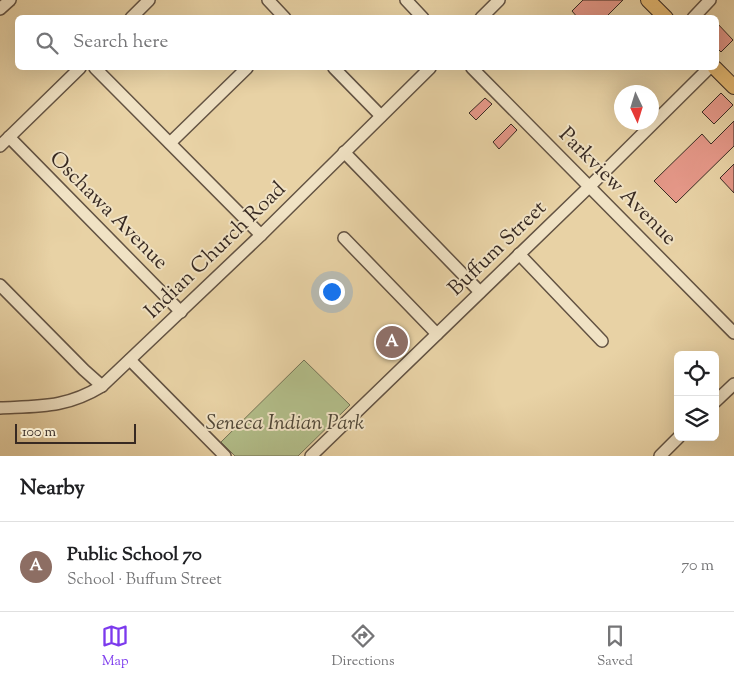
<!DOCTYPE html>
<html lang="en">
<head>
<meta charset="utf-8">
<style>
	body { margin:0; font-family:"Sorts Mill Goudy",serif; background:#f2f2f2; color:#202124 }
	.controls { position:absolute; right:15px; bottom:15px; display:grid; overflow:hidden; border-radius:8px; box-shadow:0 5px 20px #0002 }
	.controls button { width:45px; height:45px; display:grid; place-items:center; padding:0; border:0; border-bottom:1px solid #e0e0e0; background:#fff; color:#202124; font:25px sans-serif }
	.compass { position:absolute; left:614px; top:85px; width:45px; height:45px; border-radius:50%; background:#fff; box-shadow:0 5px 20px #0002; rotate:176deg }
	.scale { position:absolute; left:15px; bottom:12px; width:121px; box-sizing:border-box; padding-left:5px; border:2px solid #372922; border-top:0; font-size:14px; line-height:18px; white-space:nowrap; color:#372922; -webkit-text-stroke:4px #f0e2c4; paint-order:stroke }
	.you { position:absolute; left:331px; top:291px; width:18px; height:18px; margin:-12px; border:4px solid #fff; border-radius:50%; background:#1a73e8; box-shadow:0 0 0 8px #1a73e833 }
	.badge { display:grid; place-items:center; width:32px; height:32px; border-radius:50%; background:#7c3aed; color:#fff; font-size:16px; font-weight:700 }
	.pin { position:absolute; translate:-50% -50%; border:2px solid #fff; box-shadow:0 1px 5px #0006 }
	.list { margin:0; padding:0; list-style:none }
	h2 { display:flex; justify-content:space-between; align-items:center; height:65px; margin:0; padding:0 20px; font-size:21px }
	h2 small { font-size:16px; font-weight:400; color:#757577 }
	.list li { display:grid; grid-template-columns:32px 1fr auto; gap:15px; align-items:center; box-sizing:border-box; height:90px; padding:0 20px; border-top:1px solid #e0e0e0 }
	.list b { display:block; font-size:19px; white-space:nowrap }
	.list p { margin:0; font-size:16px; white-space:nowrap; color:#757577 }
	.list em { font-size:16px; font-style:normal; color:#757577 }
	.icon { flex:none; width:28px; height:28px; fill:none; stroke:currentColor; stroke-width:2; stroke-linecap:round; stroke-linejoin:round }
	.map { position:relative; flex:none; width:734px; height:456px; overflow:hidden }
	.search { position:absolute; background:#fff; box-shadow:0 5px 20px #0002; left:15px; right:15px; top:15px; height:55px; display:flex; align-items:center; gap:12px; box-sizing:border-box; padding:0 18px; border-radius:8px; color:#757577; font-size:19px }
	.sheet { height:155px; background:#fff }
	nav { display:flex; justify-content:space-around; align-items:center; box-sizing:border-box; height:70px; border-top:1px solid #e0e0e0; background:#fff; font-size:14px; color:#757577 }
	nav a { display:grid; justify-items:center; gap:2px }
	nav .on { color:#7c3aed }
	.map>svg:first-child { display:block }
	.green { fill:#b2bd89; stroke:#747356 }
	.building { fill:#e69889; stroke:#372922 }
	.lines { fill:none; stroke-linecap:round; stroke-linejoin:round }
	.minor-casing { stroke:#635343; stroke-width:14 }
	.major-casing { stroke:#372922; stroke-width:16 }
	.minor { stroke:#f0e2c4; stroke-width:11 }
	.major { stroke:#e4b972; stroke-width:14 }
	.labels { text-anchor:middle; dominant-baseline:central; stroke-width:4; stroke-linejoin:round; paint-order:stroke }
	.street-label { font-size:21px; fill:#372922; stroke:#f0e2c4 }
	.park-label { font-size:21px; font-style:italic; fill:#504737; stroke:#f0e2c4 }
</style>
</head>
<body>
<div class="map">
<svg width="734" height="456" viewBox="0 0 734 456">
	<rect width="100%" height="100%" fill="#e8d2a5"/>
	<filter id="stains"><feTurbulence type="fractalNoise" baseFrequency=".004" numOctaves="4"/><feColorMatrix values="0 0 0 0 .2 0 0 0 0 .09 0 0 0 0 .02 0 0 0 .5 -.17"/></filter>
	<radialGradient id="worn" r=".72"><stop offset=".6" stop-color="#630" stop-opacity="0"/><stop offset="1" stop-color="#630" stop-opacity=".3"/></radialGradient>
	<path class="green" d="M304 360 350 405 298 456H235L221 442Z"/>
	<g class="building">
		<path d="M583 0H623L605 18H578L572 11Z"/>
		<path d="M716 22 733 40 721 52 716 47Z"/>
		<path d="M721 93 733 105 714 124 702 112Z"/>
		<path d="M485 98 492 104 476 120 469 113Z"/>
		<path d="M734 121V146L676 203 654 181 702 134 711 144Z"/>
		<path d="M511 124 517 130 499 149 493 142Z"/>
		<path d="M734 164V193L720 178Z"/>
	</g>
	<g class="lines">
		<defs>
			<g id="minor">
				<path d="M268 0 285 18"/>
				<path d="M406 0 423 18"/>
				<path d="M0 9 10 0"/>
				<path d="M131 18 149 0"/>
				<path d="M481 18 499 0"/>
				<path d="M693 18 710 0"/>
				<path d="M95 68 261 235"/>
				<path d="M334 68 381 116"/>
				<path d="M472 68 734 333"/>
				<path d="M9 137 181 312"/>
				<path d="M170 143 247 68"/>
				<path d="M0 146 80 68"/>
				<path d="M344 152 480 292"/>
				<path d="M344 238 437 334"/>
				<path d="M519 254 602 341"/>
				<path d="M0 285 84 370 102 386"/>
				<path d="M130 360 225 456"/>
				<path d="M715 402 734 384"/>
				<path d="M0 408C40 406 66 408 102 386L261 235 430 68"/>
				<path d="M311 456 590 186 709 68"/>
				<path d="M660 456 679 437"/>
			</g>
			<g id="major">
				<path d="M648 0 666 18"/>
				<path d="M715 68 734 87"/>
			</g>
		</defs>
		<use href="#minor" class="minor-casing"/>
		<use href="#major" class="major-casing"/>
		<use href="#minor" class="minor"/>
		<use href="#major" class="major"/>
	</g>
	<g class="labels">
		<g class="street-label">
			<text transform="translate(617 187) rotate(45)">Parkview Avenue</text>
			<text transform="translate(108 211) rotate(45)">Oschawa Avenue</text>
			<text transform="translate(498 249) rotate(-44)">Buffum Street</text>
			<text transform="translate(216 251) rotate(-44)">Indian Church Road</text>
		</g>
		<g class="park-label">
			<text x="285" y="424">Seneca Indian Park</text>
		</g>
	</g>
	<rect width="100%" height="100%" filter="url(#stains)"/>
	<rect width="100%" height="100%" fill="url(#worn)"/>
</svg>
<div class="controls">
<button><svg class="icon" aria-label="locate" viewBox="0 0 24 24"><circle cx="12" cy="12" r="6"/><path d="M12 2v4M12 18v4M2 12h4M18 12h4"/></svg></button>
<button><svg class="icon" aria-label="layers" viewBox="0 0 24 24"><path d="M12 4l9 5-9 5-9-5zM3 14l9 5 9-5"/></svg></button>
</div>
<svg class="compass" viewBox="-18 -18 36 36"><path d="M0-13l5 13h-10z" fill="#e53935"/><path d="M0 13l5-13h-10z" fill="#757577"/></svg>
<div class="scale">100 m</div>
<div class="you"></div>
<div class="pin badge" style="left:392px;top:342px;background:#8d6e63">A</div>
<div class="search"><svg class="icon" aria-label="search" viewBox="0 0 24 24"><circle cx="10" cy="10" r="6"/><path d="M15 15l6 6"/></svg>Search here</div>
</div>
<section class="sheet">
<h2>Nearby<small></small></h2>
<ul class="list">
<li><span class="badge" style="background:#8d6e63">A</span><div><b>Public School 70</b><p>School · Buffum Street</p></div><em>70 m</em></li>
</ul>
</section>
<nav>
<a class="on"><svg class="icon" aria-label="map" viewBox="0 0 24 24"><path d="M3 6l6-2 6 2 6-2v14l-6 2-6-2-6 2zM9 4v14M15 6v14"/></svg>Map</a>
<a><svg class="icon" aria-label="directions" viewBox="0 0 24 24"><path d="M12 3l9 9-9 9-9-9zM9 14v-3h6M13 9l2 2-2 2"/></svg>Directions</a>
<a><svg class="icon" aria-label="saved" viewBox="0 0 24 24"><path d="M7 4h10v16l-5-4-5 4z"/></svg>Saved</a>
</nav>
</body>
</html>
